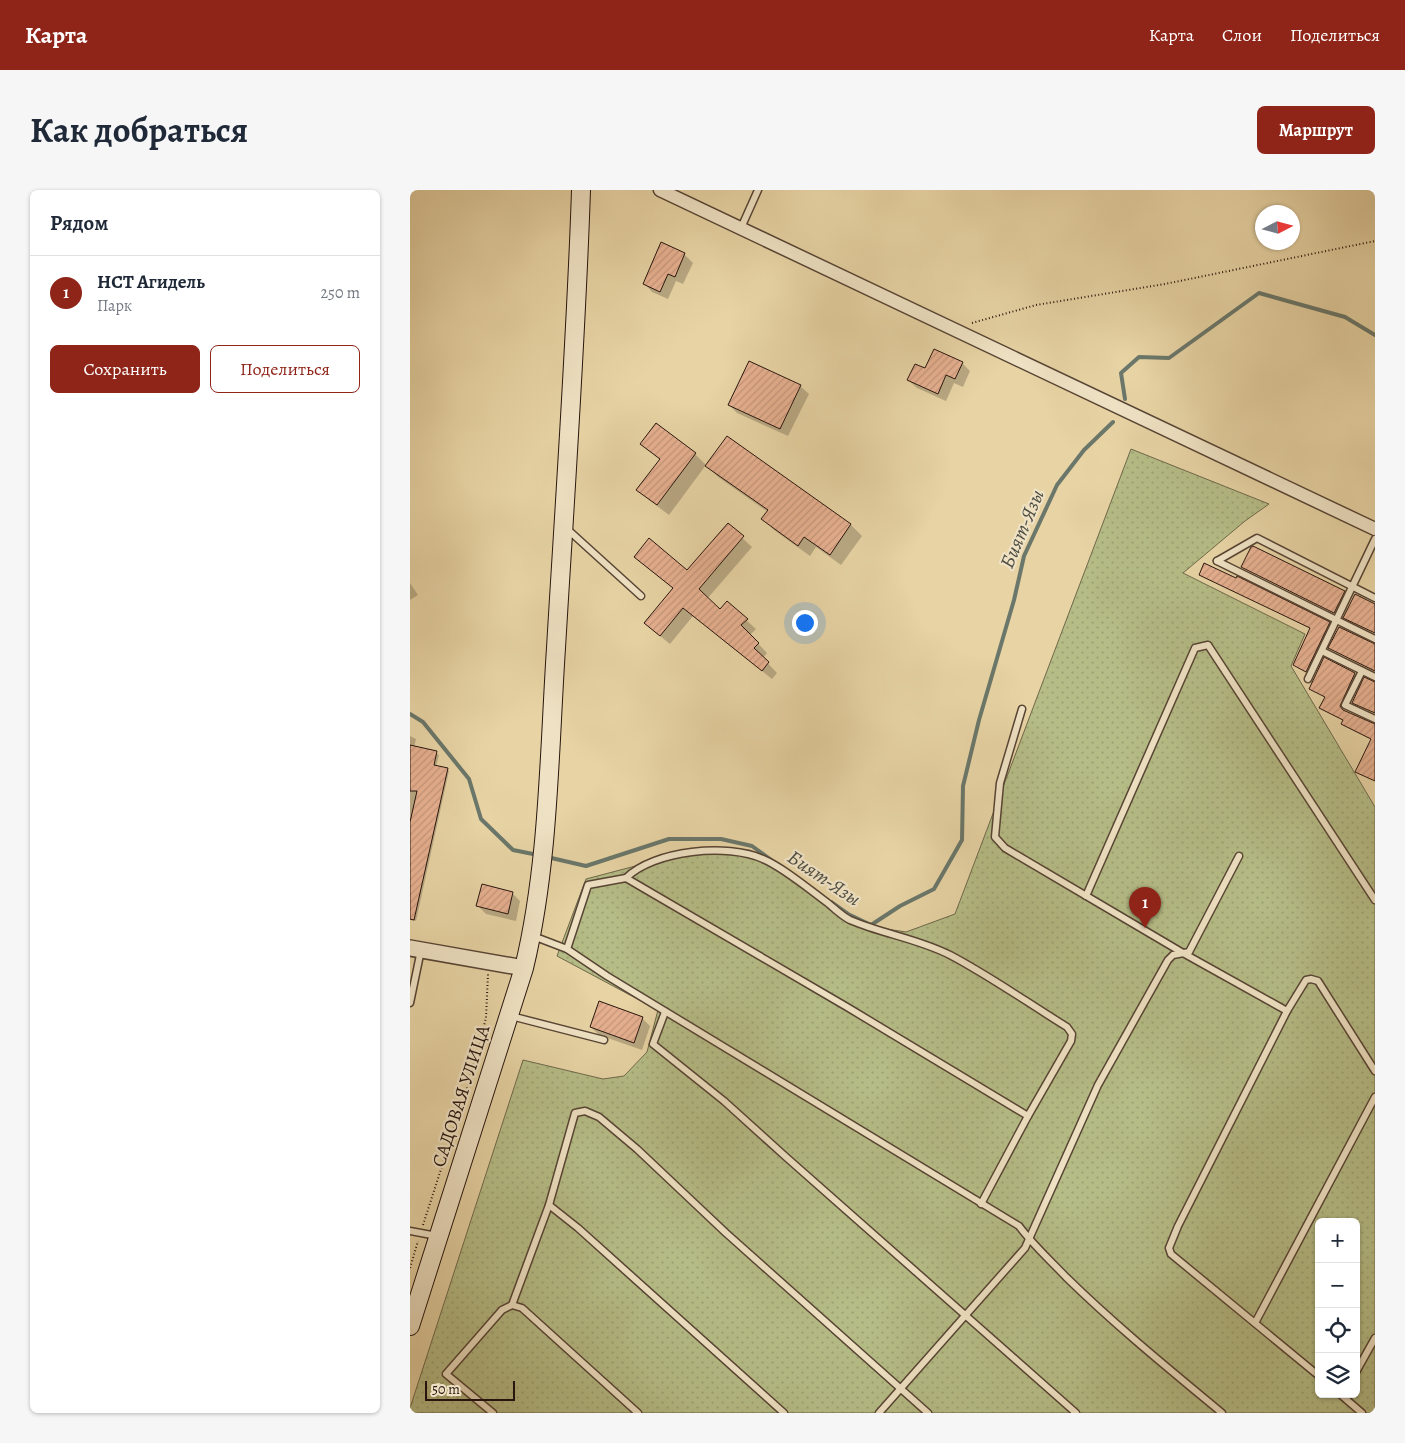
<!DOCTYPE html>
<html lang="ru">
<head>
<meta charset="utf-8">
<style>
	body { margin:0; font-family:Alegreya,serif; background:#f6f6f7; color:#1f2937 }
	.controls { position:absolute; right:15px; bottom:15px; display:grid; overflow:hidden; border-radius:8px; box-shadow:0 1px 4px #0004 }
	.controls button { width:45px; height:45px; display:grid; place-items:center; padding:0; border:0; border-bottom:1px solid #e0e1e3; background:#fff; color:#1f2937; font:25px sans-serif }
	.compass { position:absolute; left:845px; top:15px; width:45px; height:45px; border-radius:50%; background:#fff; box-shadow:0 1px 4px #0004; rotate:84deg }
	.scale { position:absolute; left:15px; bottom:12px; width:90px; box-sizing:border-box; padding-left:5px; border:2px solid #27150e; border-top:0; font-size:14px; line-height:18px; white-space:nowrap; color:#27150e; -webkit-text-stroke:4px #efe2c4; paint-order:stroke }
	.you { position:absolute; left:394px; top:432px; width:18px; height:18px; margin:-12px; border:4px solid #fff; border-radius:50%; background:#1a73e8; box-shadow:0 0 0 8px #1a73e833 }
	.badge { display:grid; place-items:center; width:32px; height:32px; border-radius:50%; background:#8f2418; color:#fff; font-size:16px; font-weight:700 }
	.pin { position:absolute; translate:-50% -41px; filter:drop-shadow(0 1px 2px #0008) }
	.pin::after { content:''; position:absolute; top:26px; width:18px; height:15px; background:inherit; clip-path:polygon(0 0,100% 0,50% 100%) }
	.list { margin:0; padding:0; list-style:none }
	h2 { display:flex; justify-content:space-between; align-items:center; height:65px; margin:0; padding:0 20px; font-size:21px }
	h2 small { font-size:16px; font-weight:400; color:#747a83 }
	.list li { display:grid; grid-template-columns:32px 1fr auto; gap:15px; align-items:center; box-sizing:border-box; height:75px; padding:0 20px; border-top:1px solid #e0e1e3 }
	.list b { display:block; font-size:19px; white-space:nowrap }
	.list p { margin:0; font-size:16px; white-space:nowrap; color:#747a83 }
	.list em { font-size:16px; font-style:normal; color:#747a83 }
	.actions { display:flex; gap:10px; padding:15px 20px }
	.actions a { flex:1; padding:11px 0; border:1px solid #8f2418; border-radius:8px; text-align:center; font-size:18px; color:#8f2418 }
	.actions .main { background:#8f2418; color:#fff }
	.icon { flex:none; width:28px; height:28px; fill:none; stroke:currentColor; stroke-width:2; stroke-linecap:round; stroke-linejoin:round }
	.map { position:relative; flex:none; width:965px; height:1223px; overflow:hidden; border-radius:8px }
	header { display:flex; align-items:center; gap:30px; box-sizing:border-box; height:70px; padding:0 25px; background:#8f2418; color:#fff }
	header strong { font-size:24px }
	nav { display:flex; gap:28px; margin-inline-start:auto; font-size:18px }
	.intro { display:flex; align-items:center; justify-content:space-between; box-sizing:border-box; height:120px; padding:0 30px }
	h1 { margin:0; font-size:35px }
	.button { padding:12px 22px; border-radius:8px; background:#8f2418; color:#fff; font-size:18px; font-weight:700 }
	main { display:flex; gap:30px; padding:0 30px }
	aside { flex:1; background:#fff; border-radius:8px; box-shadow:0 1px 4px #0004 }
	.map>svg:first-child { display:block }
	.park { fill:url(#park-dots); stroke:#6e684a; fill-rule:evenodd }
	.shadow { fill:#0003 }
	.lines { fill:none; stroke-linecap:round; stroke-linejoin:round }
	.stream { stroke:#6a776a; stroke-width:4 }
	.building { fill:url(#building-hatch); stroke:#27150e }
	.service-casing { stroke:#574434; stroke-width:9 }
	.minor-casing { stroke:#574434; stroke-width:15 }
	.tertiary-casing { stroke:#574434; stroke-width:18 }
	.secondary-casing { stroke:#27150e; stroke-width:20 }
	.path { stroke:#27150e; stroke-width:2; stroke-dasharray:1 2.5; stroke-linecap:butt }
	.service { stroke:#efe2c4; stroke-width:6 }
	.minor { stroke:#efe2c4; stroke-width:12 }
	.tertiary { stroke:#efe2c4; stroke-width:15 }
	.secondary { stroke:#efe2c4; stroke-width:18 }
	.labels { text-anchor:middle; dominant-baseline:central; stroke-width:4.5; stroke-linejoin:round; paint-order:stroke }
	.street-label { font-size:19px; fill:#27150e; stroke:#efe2c4 }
	.water-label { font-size:20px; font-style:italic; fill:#4e4e44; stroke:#efe2c4 }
</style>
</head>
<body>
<header>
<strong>Карта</strong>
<nav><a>Карта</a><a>Слои</a><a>Поделиться</a></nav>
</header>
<div class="intro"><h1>Как добраться</h1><a class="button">Маршрут</a></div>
<main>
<aside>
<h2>Рядом<small></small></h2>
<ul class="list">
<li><span class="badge">1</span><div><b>НСТ Агидель</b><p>Парк</p></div><em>250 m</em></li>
</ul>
<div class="actions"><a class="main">Сохранить</a><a>Поделиться</a></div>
</aside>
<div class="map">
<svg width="965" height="1223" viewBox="0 0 965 1223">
	<defs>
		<pattern id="park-dots" width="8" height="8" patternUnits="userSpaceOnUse" patternTransform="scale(1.25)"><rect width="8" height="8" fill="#b5bc86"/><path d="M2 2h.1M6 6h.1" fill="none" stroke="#9ca172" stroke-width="1.8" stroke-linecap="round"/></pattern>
		<pattern id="building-hatch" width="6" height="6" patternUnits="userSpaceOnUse" patternTransform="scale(1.25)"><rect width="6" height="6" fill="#e6b090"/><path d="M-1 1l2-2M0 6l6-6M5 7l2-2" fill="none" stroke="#c5967b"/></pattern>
	</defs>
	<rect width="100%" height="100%" fill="#e7d3a4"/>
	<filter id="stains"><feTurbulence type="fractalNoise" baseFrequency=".004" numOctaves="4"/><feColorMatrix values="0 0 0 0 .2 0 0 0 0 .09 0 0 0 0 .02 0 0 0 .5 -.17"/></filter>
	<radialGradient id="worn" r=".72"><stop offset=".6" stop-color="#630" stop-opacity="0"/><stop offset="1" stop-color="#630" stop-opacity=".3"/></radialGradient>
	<path class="park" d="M721 259 859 314 835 331 773 383 895 444 881 476 965 617V1223H0V1218L113 870 193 889 214 886 237 862 248 820 147 766 176 689 271 664 308 663 341 667 376 684 451 735 496 742 545 724ZM909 1032H946V1204H909Z"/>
	<g class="shadow">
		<path d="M274 64 283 73 273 94 266 91 258 109 242 102 234 93Z"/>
		<path d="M340 172 390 196 399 204 378 246 327 223 319 215Z"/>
		<path d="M552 173 560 181 553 197 544 193 536 211 507 198 498 190 516 180Z"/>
		<path d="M246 234 285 264 297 276 317 248 441 335 452 346 431 375 406 357 400 366 364 340 353 329 358 322 308 287 296 275 259 325 239 310 228 299 250 270 231 254Z"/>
		<path d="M318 335 342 357 297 409 311 421 317 413 346 439 340 445 357 463 353 468 367 483 362 489 283 426 260 454 245 442 264 399 235 376 277 382Z"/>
		<path d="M832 377 934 402 936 404 926 424Z"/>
		<path d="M790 385 919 433 921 435 898 483 885 475 901 439Z"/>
		<path d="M0 393 8 405 0 410Z"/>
		<path d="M965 454V482L920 458Z"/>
		<path d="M914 469 947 486 932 516 933 520 965 534V591L962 550 934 536 932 534 934 531 913 520 911 518 916 508 901 499Z"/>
		<path d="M0 546 6 549 4 558 26 563 29 565 26 577 37 579 39 581 6 731 0 730Z"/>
		<path d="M102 703 110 711 106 731 76 724 68 716Z"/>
		<path d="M232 828 240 836 232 860 189 845 181 837Z"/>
	</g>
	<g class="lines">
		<g class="stream">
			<path d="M715 209 711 183 729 167 759 168 849 103 935 127 965 145"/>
			<path d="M0 524 13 532 59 589 71 629 103 660 128 665"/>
			<path d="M137 667 176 676 259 649H311L342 656 364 672"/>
			<path d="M421 712 438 724 461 735 490 716 524 699 552 650 553 596 569 530 604 410 614 366 647 295 674 260 703 232"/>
		</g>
	</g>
	<g class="building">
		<path d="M251 52 275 63 265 87 258 84 250 102 233 94Z"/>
		<path d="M524 159 553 172 545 189 536 185 528 204 497 190 505 174 515 178Z"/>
		<path d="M339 171 391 195 370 239 318 215Z"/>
		<path d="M246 233 286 263 247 315 226 300 250 269 230 254Z"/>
		<path d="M317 246 441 334 420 365 394 347 388 356 351 329 358 320 295 276Z"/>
		<path d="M318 333 334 346 289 399 310 419 317 411 338 429 331 435 349 453 344 458 359 472 352 481 273 418 250 446 234 433 263 398 224 367 239 348 277 380Z"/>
		<path d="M843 356 935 401 924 423 831 377 841 357Z"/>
		<path d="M794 373 826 388 827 386 920 432 896 482 883 475 900 438 789 385Z"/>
		<path d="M945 404 965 414V443L933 428Z"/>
		<path d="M929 437 965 454V481L918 458Z"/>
		<path d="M914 467 945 483 930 516 933 520 965 534V591L945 582 961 549 931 534 933 530 909 518 915 507 899 499Z"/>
		<path d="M954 487 965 492V523L942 513Z"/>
		<path d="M0 555 27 561 24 575 38 578 4 730 0 729V632L7 601H0Z"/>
		<path d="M72 694 103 702 98 724 66 716Z"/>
		<path d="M189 811 233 827 224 853 180 837Z"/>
	</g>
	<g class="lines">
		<defs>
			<g id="service">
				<path d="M331 38 348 0"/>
				<path d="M156 338 231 406"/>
				<path d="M807 371 847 348 965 408"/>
				<path d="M807 371 965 449"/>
				<path d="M912 461 965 487"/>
				<path d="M952 481 935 515 965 529"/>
				<path d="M898 489 965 349"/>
				<path d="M612 519 590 593 585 647 595 658 773 763 877 821 896 790 901 789 908 791 965 881"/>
				<path d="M216 688C244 660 318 653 353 669 374 678 400 700 419 714 425 719 432 726 440 730 473 744 509 749 540 765 580 786 618 813 657 837L662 844 661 851 618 926"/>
				<path d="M676 706 785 458 798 455 965 710"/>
				<path d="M123 746 157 759 197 786 609 1036C623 1055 640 1070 656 1087 705 1135 759 1179 812 1223"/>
				<path d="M157 759 178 695 216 688 437 817 618 926 571 1014"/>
				<path d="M0 813 11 760"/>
				<path d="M877 821 768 1036 759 1058 761 1064 909 1186"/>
				<path d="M255 822 243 854 314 911 376 967 666 1223"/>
				<path d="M101 826 194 850"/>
				<path d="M139 1015 168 1038 374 1223"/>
				<path d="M0 1041 27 1046"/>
				<path d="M102 1115 139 1015 165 923 175 921 189 927 227 959 316 1043 518 1223"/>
				<path d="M845 1133 965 907"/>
				<path d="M946 1182 965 1148"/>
				<path d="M930 1204 952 1223"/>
				<path d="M83 1223 36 1184 92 1120 102 1115 112 1118 228 1223"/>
				<path d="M469 1223 615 1058 688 895 758 770 763 765 779 762 829 666"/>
			</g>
			<path id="minor" d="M250 0 965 339"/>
			<path id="tertiary" d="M0 758 114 778"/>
			<path id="secondary" d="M0 1136 114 778C139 674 139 564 146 458 155 306 166 153 171 0"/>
		</defs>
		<use href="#service" class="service-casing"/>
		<use href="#minor" class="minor-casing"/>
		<use href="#tertiary" class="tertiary-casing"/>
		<use href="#secondary" class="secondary-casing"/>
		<g class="path">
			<path d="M562 133 626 115 755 94 965 51"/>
			<path d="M13 1035 56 902 76 828 78 784"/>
			<path d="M0 1078 8 1051"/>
		</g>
		<use href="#service" class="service"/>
		<use href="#minor" class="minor"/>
		<use href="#tertiary" class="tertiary"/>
		<use href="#secondary" class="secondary"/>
	</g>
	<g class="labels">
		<g class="street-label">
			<text transform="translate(51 906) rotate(-72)">САДОВАЯ УЛИЦА</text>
		</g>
		<g class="water-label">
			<text transform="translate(612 339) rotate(-67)">Бият-Язы</text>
			<text transform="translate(414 688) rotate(34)">Бият-Язы</text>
		</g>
	</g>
	<rect width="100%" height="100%" filter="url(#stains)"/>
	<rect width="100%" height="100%" fill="url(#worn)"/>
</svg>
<div class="controls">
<button>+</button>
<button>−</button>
<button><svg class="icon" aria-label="locate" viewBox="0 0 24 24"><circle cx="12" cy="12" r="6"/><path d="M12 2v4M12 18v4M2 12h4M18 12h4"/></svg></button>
<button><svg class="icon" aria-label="layers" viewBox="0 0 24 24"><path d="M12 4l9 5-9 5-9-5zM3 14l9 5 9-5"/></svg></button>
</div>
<svg class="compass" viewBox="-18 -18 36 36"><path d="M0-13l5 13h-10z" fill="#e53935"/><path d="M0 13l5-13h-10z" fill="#747a83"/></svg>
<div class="scale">50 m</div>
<div class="you"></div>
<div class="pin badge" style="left:735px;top:738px">1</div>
</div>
</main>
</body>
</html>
